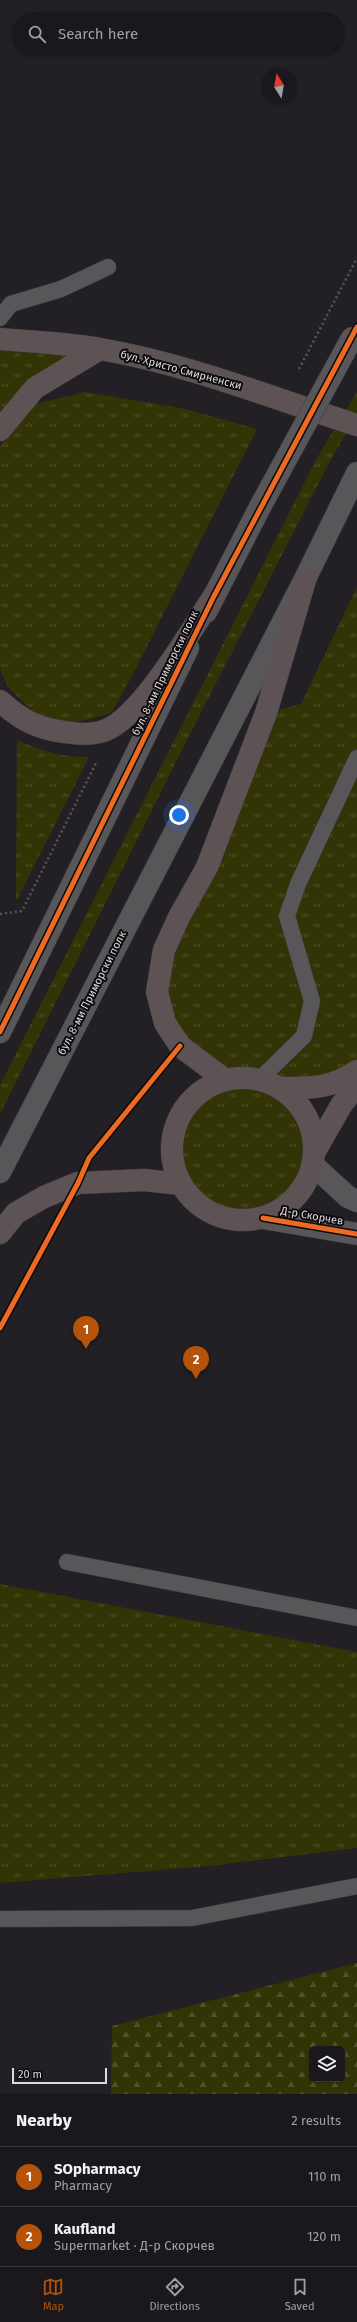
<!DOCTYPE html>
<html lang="en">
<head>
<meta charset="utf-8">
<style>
	body { margin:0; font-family:"Fira Sans",sans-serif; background:#232125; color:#f1f3f6 }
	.controls { position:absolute; right:12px; bottom:12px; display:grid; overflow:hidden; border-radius:6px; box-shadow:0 1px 3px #0004 }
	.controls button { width:36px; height:36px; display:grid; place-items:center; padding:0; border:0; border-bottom:1px solid #38373b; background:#1a181c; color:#f1f3f6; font:20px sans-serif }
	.compass { position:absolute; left:261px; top:68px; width:36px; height:36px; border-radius:50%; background:#1a181c; box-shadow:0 1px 3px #0004; rotate:349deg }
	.scale { position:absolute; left:12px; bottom:10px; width:95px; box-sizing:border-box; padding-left:4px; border:2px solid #dcd9de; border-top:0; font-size:11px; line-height:14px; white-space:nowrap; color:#dcd9de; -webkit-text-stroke:3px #0c0a0d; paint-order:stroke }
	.you { position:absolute; left:179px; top:815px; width:14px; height:14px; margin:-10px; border:3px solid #fff; border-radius:50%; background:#1a73e8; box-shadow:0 0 0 6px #1a73e833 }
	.badge { display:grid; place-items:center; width:26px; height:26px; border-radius:50%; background:#b45309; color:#fff; font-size:13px; font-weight:700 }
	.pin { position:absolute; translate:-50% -33px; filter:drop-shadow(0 1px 2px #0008) }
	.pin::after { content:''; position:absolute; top:21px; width:14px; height:12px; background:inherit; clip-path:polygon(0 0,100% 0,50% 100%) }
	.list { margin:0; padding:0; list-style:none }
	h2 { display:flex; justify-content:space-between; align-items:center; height:52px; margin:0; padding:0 16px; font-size:17px }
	h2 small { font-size:13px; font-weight:400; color:#9fa0a3 }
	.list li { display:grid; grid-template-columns:26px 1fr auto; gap:12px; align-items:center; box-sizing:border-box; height:60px; padding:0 16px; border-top:1px solid #38373b }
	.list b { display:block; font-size:15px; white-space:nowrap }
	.list p { margin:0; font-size:13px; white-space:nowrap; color:#9fa0a3 }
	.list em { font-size:13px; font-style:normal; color:#9fa0a3 }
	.icon { flex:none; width:22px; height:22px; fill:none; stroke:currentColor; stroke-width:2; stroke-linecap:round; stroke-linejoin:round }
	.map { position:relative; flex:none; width:357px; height:2094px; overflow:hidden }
	.search { position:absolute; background:#1a181c; box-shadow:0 1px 3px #0004; left:12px; right:12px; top:12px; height:44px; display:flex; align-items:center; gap:10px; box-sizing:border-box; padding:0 14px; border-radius:22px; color:#9fa0a3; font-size:15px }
	.sheet { height:172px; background:#1a181c }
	nav { display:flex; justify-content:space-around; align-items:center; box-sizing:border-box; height:56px; border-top:1px solid #38373b; background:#1a181c; font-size:11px; color:#9fa0a3 }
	nav a { display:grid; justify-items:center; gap:2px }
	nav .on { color:#b45309 }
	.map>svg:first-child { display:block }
	.grass { fill:url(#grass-tufts) }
	.forest { fill:url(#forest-firs); fill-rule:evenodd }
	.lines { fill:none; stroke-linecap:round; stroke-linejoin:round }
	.service-casing { stroke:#3e3b40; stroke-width:17 }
	.minor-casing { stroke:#3e3b40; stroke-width:23 }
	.secondary-casing { stroke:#3e3b40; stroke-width:23 }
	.primary-casing { stroke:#3e3b40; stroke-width:23 }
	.path { stroke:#59565a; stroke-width:2.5; stroke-dasharray:2 3; stroke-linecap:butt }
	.service { stroke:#585659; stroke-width:16 }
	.minor { stroke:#585659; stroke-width:22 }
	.secondary { stroke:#585659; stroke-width:22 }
	.primary { stroke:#5d5354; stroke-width:22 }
	.secondary-bridge-casing { stroke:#3e3b40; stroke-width:23; stroke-linecap:butt }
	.secondary-bridge { stroke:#585659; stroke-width:22 }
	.cycleway-casing { stroke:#0c0a0d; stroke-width:8 }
	.cycleway { stroke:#ed6a23; stroke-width:5 }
	.labels { text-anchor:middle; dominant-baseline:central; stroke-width:4; stroke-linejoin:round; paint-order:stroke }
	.street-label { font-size:11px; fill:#dcd9de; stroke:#0c0a0d }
</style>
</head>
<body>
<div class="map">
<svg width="357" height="2094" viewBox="0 0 357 2094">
	<defs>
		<pattern id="grass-tufts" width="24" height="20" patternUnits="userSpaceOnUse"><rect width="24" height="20" fill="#323406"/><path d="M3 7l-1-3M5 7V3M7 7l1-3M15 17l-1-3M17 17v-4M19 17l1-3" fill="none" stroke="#4f512a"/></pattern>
		<pattern id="forest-firs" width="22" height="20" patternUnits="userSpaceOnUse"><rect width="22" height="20" fill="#323406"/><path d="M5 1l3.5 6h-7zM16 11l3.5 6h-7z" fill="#4f512a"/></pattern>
	</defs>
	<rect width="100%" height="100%" fill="#232025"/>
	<g class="grass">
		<path d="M0 339 100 349 0 430Z"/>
		<path d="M85 392 181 408 257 429 133 674 112 712C75 725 52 730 22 701 9 689 5 684 0 668V448L4 435 35 404Z"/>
		<path d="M357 392V415L329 463 191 732 0 1114V1085L317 458Z"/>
		<path d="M357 587V1071L290 1095C308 1114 323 1145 311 1170 307 1178 304 1188 299 1195 292 1203 281 1209 272 1214 204 1245 140 1160 188 1103 198 1092 211 1086 223 1079L165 1023 164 950 266 713 301 704Z"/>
		<path d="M17 740C41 751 62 757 89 757L16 902Z"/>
		<path d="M0 1584 357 1652V1848L209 1866 0 1883Z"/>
	</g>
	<path class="forest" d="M357 1963V2094H111L112 2026ZM312 2049H342V2079H312Z"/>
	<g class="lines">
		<defs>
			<g id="service">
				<path d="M0 318 11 304 61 289 108 267"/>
				<path d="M259 1080 304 1036 312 1001 287 916 298 884 357 758"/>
				<path d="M67 1562 357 1618"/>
				<path d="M0 1919 192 1918 357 1886"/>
			</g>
			<g id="minor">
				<path d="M313 1165 348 1197 357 1201"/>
				<path d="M263 1218 357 1234"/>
			</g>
			<g id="secondary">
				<path d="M206 612 260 507"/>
				<path d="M0 1032 188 648"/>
				<path d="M0 1172 306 577 357 473"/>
			</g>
			<g id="primary">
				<path d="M0 339C33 342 67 343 100 349 188 364 272 398 357 425"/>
				<path d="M0 430 35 388 100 349"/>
				<path d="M0 701C21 720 36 728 64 732 76 734 89 735 100 732 138 724 192 628 214 596"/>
				<circle cx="243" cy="1149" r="71"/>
				<path d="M224 1079 180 1046 165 1023 157 992 164 950 179 917 207 867 266 713 306 577"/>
				<path d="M280 1088C312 1088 330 1089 357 1071"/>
				<path d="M315 1151 342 1104 357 1085"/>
				<path d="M0 1233 16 1213 44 1197 78 1183 144 1180 181 1184"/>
			</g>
		</defs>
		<use href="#service" class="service-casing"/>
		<use href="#minor" class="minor-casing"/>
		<use href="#secondary" class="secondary-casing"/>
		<use href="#primary" class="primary-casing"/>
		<g class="path">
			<path d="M299 369 357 258"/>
			<path d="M0 914 22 911 97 761"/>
		</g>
		<use href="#service" class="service"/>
		<use href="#minor" class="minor"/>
		<use href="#secondary" class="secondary"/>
		<use href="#primary" class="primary"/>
		<defs>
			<path id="secondary-bridge" d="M260 507 352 338"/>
		</defs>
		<use href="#secondary-bridge" class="secondary-bridge-casing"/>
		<use href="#secondary-bridge" class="secondary-bridge"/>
		<defs>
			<g id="cycleway">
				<path d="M0 1032 214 596 357 327"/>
				<path d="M263 1218 357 1234"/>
				<path d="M0 1328 78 1183 89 1158 180 1046"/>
			</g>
		</defs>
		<use href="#cycleway" class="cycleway-casing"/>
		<use href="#cycleway" class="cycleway"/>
	</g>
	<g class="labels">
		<g class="street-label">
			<text transform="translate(181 370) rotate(15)">бул. Христо Смирненски</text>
			<text transform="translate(165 673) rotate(-64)">бул. 8-ми Приморски полк</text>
			<text transform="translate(92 993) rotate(-63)">бул. 8-ми Приморски полк</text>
			<text transform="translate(312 1216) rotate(10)">Д-р Скорчев</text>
		</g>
	</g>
</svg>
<div class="controls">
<button><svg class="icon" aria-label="layers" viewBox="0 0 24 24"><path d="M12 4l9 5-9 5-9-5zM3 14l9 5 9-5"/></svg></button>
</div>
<svg class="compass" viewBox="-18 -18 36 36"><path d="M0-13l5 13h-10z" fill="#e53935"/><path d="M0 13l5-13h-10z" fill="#9fa0a3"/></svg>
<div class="scale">20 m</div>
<div class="you"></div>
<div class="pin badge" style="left:86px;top:1349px">1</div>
<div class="pin badge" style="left:196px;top:1379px">2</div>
<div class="search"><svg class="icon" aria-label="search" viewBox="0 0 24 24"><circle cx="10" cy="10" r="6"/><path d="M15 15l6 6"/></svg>Search here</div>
</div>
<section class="sheet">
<h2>Nearby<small>2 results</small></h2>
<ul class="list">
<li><span class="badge">1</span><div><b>SOpharmacy</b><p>Pharmacy</p></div><em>110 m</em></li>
<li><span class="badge">2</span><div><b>Kaufland</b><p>Supermarket · Д-р Скорчев</p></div><em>120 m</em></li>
</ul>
</section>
<nav>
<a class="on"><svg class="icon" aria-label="map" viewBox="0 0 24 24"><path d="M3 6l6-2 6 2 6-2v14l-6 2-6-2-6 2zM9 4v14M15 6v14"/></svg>Map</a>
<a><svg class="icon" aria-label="directions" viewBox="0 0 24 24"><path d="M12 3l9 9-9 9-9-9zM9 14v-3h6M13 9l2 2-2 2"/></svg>Directions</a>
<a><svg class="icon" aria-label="saved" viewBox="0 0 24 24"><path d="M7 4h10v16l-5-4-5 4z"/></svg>Saved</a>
</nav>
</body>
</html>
